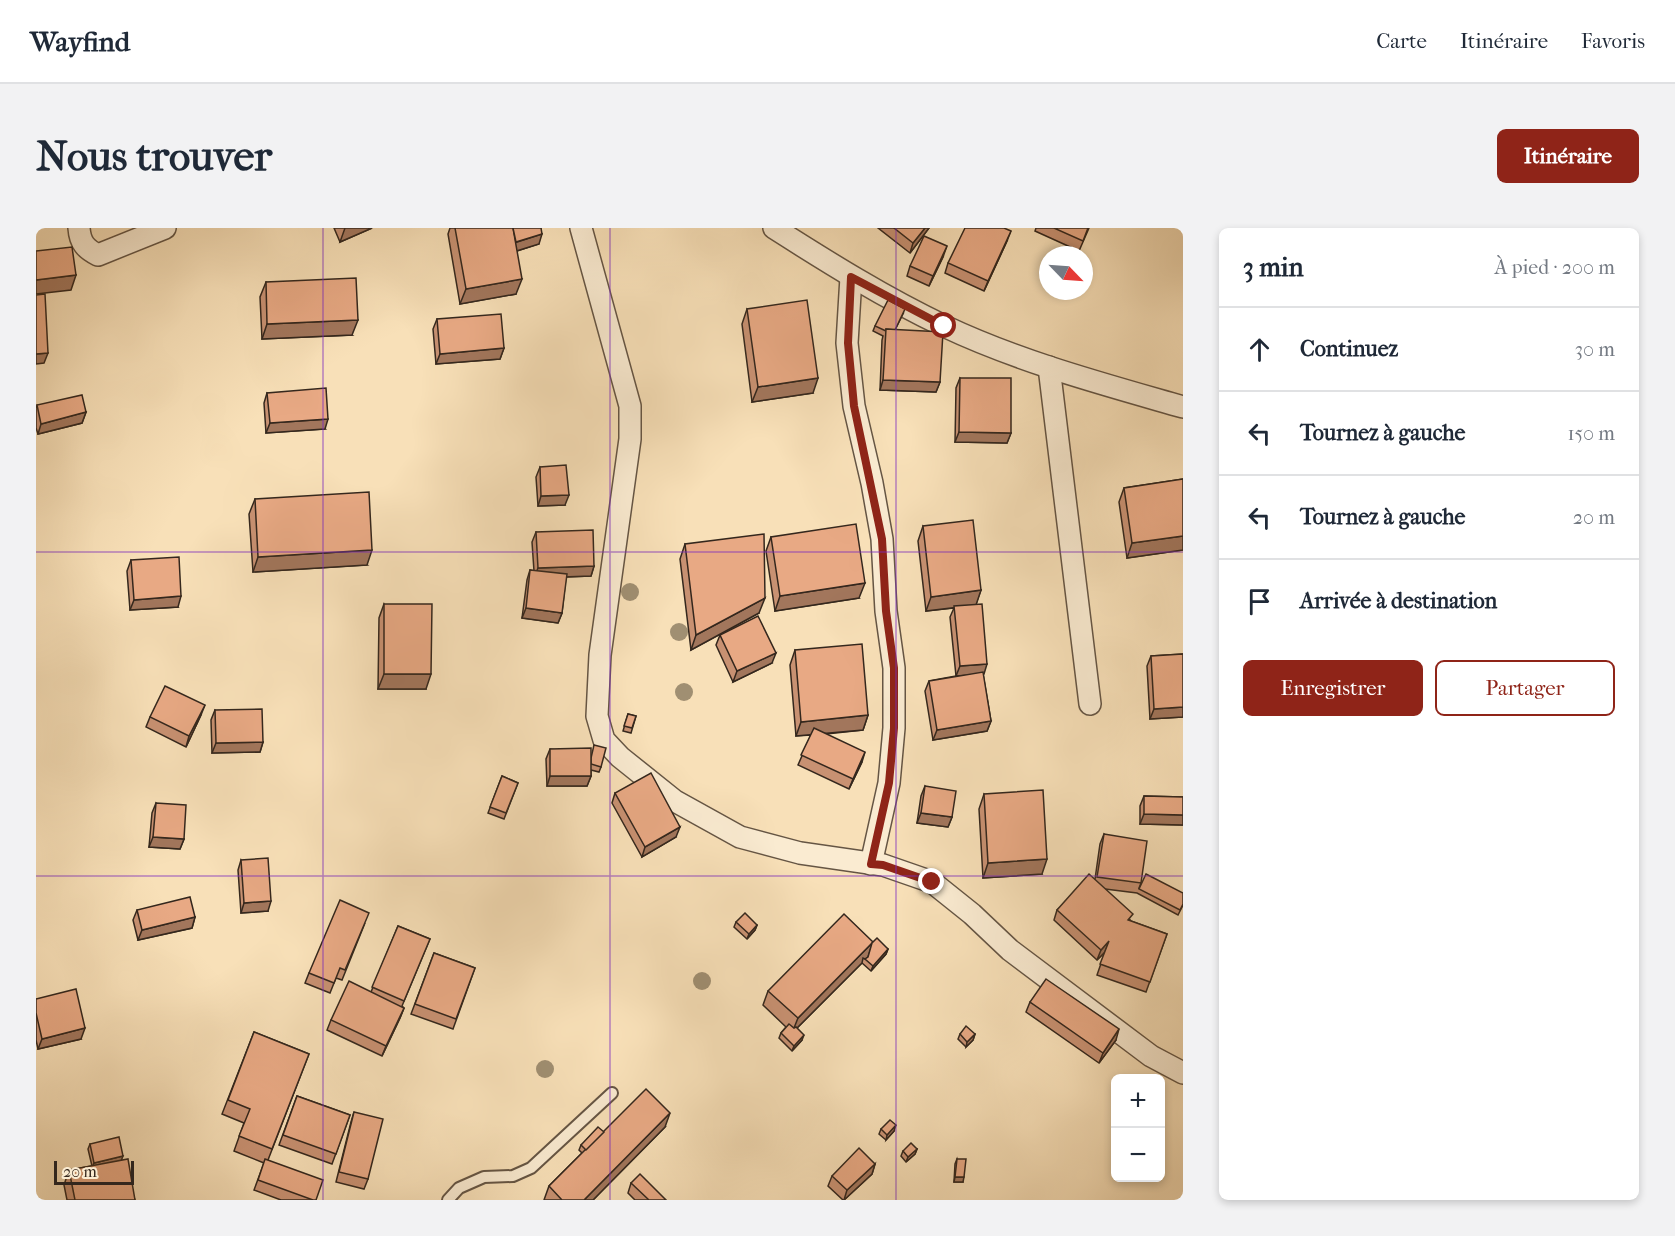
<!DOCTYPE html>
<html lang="fr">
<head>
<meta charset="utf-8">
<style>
	body { margin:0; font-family:"IM FELL French Canon",serif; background:#f2f2f3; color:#1f2937 }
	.controls { position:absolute; right:18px; bottom:18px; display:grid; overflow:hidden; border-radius:9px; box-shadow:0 3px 9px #0003 }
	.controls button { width:54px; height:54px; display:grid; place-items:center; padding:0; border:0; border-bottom:2px solid #e0e1e3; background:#fff; color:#1f2937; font:30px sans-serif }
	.compass { position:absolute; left:1003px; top:18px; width:54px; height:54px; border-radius:50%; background:#fff; box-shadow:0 3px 9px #0003; rotate:115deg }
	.scale { position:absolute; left:18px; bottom:15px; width:80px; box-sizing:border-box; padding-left:6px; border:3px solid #34271d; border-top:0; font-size:16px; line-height:21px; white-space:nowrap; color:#34271d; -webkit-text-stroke:4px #faebd1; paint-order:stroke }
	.stop { position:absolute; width:18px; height:18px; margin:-14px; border:4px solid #8f2418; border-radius:50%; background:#fff }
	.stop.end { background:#8f2418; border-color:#fff; box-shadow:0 2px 6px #0008 }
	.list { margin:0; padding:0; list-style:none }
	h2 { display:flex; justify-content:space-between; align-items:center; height:78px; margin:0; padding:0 24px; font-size:26px }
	h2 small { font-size:20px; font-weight:400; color:#747a83 }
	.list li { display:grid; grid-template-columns:39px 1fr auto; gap:18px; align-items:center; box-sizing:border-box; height:84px; padding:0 24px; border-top:2px solid #e0e1e3 }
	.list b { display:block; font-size:22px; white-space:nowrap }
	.list em { font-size:20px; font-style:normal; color:#747a83 }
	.actions { display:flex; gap:12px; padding:18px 24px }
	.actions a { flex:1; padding:14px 0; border:2px solid #8f2418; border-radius:9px; text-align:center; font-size:21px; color:#8f2418 }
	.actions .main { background:#8f2418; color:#fff }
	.icon { flex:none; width:33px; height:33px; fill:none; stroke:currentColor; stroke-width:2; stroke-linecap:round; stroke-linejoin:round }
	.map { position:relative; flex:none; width:1147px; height:972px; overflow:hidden; border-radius:9px }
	header { display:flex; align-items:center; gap:36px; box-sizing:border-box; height:84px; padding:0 30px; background:#fff; border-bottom:2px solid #e0e1e3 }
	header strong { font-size:28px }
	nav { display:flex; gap:33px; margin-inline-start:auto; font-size:21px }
	.intro { display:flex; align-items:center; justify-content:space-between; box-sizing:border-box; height:144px; padding:0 36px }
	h1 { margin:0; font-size:42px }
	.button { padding:15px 27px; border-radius:9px; background:#8f2418; color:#fff; font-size:21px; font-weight:700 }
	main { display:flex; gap:36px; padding:0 36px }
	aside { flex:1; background:#fff; border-radius:9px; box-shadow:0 3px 9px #0003 }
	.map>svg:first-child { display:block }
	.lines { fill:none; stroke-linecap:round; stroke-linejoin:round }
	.service-casing { stroke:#655544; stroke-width:14 }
	.minor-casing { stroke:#655544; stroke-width:24 }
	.service { stroke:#faebd1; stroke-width:10 }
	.minor { stroke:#faebd1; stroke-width:21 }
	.tree { fill:#a08f72 }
	.wall { fill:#c89172; stroke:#34271d; stroke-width:1.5 }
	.shaded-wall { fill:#a2765c; stroke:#34271d; stroke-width:1.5 }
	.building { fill:#e8a984; stroke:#34271d; stroke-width:1.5 }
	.route { stroke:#8f2418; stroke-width:8 }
	.grid { fill:none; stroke:#7b2cbf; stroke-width:1.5; stroke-opacity:0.55 }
</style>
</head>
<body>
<header>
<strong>Wayfind</strong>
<nav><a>Carte</a><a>Itinéraire</a><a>Favoris</a></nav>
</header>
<div class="intro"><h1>Nous trouver</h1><a class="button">Itinéraire</a></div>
<main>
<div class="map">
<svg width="1147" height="972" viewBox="0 0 1147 972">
	<rect width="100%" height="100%" fill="#f8e0b8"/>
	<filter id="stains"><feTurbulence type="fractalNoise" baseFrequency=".00333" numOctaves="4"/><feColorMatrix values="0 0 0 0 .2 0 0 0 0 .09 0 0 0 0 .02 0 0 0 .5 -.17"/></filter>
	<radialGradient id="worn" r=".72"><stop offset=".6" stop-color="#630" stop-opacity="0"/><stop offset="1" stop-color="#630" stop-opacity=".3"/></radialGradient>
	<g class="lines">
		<defs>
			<path id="service" d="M412 972 423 960 448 949 477 948 495 940 576 865"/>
			<g id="minor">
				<path d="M43 0C44 15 50 21 62 27L129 0"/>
				<path d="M545 0 594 178V211L564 427 561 488 568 512 584 529 639 573 704 609 764 625 847 637 896 654 936 686 974 722 1115 828 1147 845"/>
				<path d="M738 0C793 35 849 70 908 98 984 134 1067 156 1147 179"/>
				<path d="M815 49 811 115 818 178 836 255 846 311 850 383 858 440V500L853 555 835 636"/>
				<path d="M1013 139 1054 476"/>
			</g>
		</defs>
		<use href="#service" class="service-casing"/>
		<use href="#minor" class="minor-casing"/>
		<use href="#service" class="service"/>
		<use href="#minor" class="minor"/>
	</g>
	<g class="tree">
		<circle cx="594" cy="364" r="9"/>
		<circle cx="643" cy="404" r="9"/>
		<circle cx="648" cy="464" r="9"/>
		<circle cx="666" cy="753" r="9"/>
		<circle cx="509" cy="841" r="9"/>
	</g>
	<g class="wall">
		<path d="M298 0H336L304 14Z"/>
		<path d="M414 0H505L503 16 481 23 480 66 424 76 412 6Z"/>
		<path d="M842 0H893L874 25Z"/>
		<path d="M1000 0H1053L1043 23 999 3Z"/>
		<path d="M971 13 948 63 909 45 912 35Z"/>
		<path d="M907 29 893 58 871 48 874 38Z"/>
		<path d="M230 54 316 107 226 111 224 69Z"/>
		<path d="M711 81 777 165 716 174 706 96Z"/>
		<path d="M867 86 859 102 904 154 900 164 844 162 846 112 847 108 837 103 839 98Z"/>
		<path d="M401 91 468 120 464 131 400 136 397 101Z"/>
		<path d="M924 150 975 205 971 215 919 214 920 160Z"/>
		<path d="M231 165 289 201 230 205 228 175Z"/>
		<path d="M1 177 50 184 46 195 2 206 0 200V180Z"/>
		<path d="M504 239 529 277 502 278 500 249Z"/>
		<path d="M1147 251V322L1091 330 1083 274 1088 260Z"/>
		<path d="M219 271 331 337 217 344 213 286Z"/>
		<path d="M887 298 945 362 940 376 947 446 955 493 951 503 897 512 889 463 893 453 920 448 914 389 918 380 890 383 882 313Z"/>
		<path d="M500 304 558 338 555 348 530 349 526 385 522 395 486 390 491 352 494 342 498 343 496 314Z"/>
		<path d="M735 309 823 370 739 383 730 323Z"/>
		<path d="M649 316 723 385 655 422 644 331Z"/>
		<path d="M95 332 142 379 94 382 91 343Z"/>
		<path d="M348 376 390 461H342L343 390Z"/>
		<path d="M684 407 736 435 697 454 680 417Z"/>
		<path d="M759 422 832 487 827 502 790 506 826 534 813 561 762 537 775 507 760 508 754 437Z"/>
		<path d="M1147 426V489L1114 491 1111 438 1115 428Z"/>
		<path d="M179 482 227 514 224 524 176 525 175 492Z"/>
		<path d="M592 486 600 488 595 505 587 503Z"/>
		<path d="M165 487 150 519 110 499 114 489Z"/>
		<path d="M514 521 555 528 565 539 563 544 555 542V548L551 558H511L510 531Z"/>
		<path d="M466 548 482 555 468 591 452 585Z"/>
		<path d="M889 558 916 589 912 599 881 595 885 568Z"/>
		<path d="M579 565 640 609 606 629 576 575Z"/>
		<path d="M948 566 1006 646 947 650 943 581Z"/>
		<path d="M1108 568 1147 569V597L1104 596V578Z"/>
		<path d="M120 575 148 611 144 621 113 619 116 585Z"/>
		<path d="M1068 606 1105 655 1103 660 1147 665V677L1142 687 1101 665 1069 661 1095 693 1131 706 1110 764 1061 747 1069 724 1061 732 1018 692 1021 682 1059 651 1064 616Z"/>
		<path d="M205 632 232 683 205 685 202 642Z"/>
		<path d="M101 682 159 689 156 700 102 712 97 692Z"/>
		<path d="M700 694 721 697 719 702 711 711 698 699Z"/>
		<path d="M329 695 306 752 300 750 294 765 269 755 273 745Z"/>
		<path d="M362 698 394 711 366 778 368 780 364 790 346 828 291 802 295 792 335 764Z"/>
		<path d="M837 714 852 721 850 726 835 743 826 735 761 800 766 812 756 823 743 810 745 805 750 799 727 777 732 763Z"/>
		<path d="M398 725 439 740 417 801 375 786Z"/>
		<path d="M0 771 45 811 2 821 0 812Z"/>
		<path d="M994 774 1080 812 1063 835 990 784Z"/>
		<path d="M218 804 273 826 232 932 280 972H245L218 962 228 935 198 923 208 895 186 886Z"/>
		<path d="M924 806H939L937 812 930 819 922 811Z"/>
		<path d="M261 868 314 887 296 936 243 917Z"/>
		<path d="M318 884 332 951 328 961 300 954 315 894Z"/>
		<path d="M629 899 557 972H508L513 958 546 925 543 922 545 917 568 904Z"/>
		<path d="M845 901 858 903 850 912 843 906Z"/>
		<path d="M54 916 86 932 99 972H31L28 957 33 942 56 938 52 921Z"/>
		<path d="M881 921 879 926 870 934 865 928 867 923Z"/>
		<path d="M921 931 927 954H918L919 936Z"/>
		<path d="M839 936 836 946 808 972H807L792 958 796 948Z"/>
		<path d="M595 955 630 972H599L592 965Z"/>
	</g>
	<g class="shaded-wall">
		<path d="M309 0H336L304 14Z"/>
		<path d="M889 0H893L874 25 877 15Z"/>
		<path d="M975 3 971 13 948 63 952 53Z"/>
		<path d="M506 6 503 16 474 25 478 15Z"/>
		<path d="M911 18 907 29 893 58 897 48Z"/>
		<path d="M40 47 35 62 0 66V52Z"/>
		<path d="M486 51 480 66 424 76 430 61Z"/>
		<path d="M322 92 316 107 226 111 231 96Z"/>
		<path d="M468 120 464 131 400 136 404 126Z"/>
		<path d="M12 125 8 135 0 136V126Z"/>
		<path d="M782 150 777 165 716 174 722 159Z"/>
		<path d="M847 152 904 154 900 164 844 162Z"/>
		<path d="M50 184 46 195 2 206 5 196Z"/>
		<path d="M292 191 289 201 230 205 234 195Z"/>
		<path d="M923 204 975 205 971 215 919 214Z"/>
		<path d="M533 267 529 277 502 278 505 268Z"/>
		<path d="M1147 308V322L1091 330 1096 315Z"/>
		<path d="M336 322 331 337 217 344 222 329Z"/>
		<path d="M558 338 555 348 498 350 502 340Z"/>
		<path d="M829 355 823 370 739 383 744 368Z"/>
		<path d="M945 362 940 377 890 383 895 369Z"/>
		<path d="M145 368 142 379 94 382 98 372Z"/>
		<path d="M729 370 723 385 655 422 660 407Z"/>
		<path d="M490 380 526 385 522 395 486 390Z"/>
		<path d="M740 425 736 435 697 454 701 443Z"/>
		<path d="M951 436 948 446 920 448 924 438Z"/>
		<path d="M348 446H395L390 461H342Z"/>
		<path d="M169 477 165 487 150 519 153 508Z"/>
		<path d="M1147 479V489L1114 491 1118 481Z"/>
		<path d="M832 487 827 502 760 508 765 494Z"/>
		<path d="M955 493 951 503 897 512 901 502Z"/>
		<path d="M227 514 224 524 176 525 180 515Z"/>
		<path d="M829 524 826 534 813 561 817 551Z"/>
		<path d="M514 548H555L551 558H511Z"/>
		<path d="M885 585 916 589 912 599 881 595Z"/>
		<path d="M1108 586 1147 587V597L1104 596Z"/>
		<path d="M644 599 640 609 606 629 609 619Z"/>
		<path d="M117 609 148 611 144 621 113 619Z"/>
		<path d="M1011 631 1006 646 947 650 952 635Z"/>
		<path d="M235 673 232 683 205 685 208 675Z"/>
		<path d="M159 689 156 700 102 712 106 702Z"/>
		<path d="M721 697 719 702 711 711 713 706Z"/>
		<path d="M1073 713 1069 724 1061 732 1065 722Z"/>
		<path d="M837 714 832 729 829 731 827 730 826 735 756 805 762 790Z"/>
		<path d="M852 721 850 726 835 743 837 738Z"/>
		<path d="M368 780 364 790 346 828 350 818Z"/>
		<path d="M49 800 45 811 2 821 6 811Z"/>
		<path d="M1083 801 1080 812 1063 835 1067 825Z"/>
		<path d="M939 806 937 812 930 819 931 814Z"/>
		<path d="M768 807 766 812 756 823 758 818Z"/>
		<path d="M634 885 629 899 557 972H548Z"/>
		<path d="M860 897 858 903 850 912 851 907Z"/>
		<path d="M881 921 879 926 870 934 872 929Z"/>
		<path d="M87 928 85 933 56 940 58 935Z"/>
		<path d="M839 936 836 946 808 972 811 962Z"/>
		<path d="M919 949H928L927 954H918Z"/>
	</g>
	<g class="building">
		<path d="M419 0H477L486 51 430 61Z"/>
		<path d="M477 0H505L506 6 480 14Z"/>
		<path d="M858 0H889L877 15Z"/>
		<path d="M929 0H968L975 3 952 53 912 35Z"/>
		<path d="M1018 0H1052L1047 13Z"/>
		<path d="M888 8 911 18 897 48 874 38Z"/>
		<path d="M36 19 40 47 0 52V23Z"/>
		<path d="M320 50 322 92 231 96 230 54Z"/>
		<path d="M9 66 12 125 0 126V67Z"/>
		<path d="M771 72 782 150 722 159 711 81Z"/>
		<path d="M852 72 869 81 859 102 850 101V103L839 98Z"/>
		<path d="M465 86 468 120 404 126 401 91Z"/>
		<path d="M850 101 907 104 904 154 847 152Z"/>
		<path d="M924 150H975V205L923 204Z"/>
		<path d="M290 160 292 191 234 195 231 165Z"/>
		<path d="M46 167 50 184 5 196 1 177Z"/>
		<path d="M530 237 533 267 505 268 504 239Z"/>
		<path d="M1147 251V308L1096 315 1088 260Z"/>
		<path d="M333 264 336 322 222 329 219 271Z"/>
		<path d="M937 292 945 362 895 369 887 298Z"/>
		<path d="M820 296 829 355 744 368 735 309Z"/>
		<path d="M557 302 558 338 502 340 500 304Z"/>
		<path d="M728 306 729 370 660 407 649 316Z"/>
		<path d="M143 329 145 368 98 372 95 332Z"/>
		<path d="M494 342 531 346 526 385 490 380Z"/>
		<path d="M348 376H396L395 446H348Z"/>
		<path d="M946 376 951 436 924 438 918 378Z"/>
		<path d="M722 388 740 425 701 443 684 407Z"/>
		<path d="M826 416 832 487 765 494 759 422Z"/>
		<path d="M1147 426V479L1118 481 1115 428Z"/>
		<path d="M947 444 955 493 901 502 893 453Z"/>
		<path d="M129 458 169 477 153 508 114 489Z"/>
		<path d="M226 481 227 514 180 515 179 482Z"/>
		<path d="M592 486 600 488 596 500 588 498Z"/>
		<path d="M778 500 829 524 817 551 765 527Z"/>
		<path d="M558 517 570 520 565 539 555 536V530Z"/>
		<path d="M555 520V548H514V521Z"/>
		<path d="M615 545 644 599 609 619 579 565Z"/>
		<path d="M466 548 482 555 470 585 454 579Z"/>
		<path d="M889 558 920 563 916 589 885 585Z"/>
		<path d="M1007 562 1011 631 952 635 948 566Z"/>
		<path d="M1108 568 1147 569V587L1108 586Z"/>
		<path d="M120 575 150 577 148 611 117 609Z"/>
		<path d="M1068 606 1111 613 1105 655 1061 649Z"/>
		<path d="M232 630 235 673 208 675 205 632Z"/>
		<path d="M1053 646 1097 686 1092 692 1131 706 1114 754 1064 736 1073 713 1065 722 1021 682Z"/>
		<path d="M1110 646 1147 665V676L1144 682 1103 661Z"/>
		<path d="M154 669 159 689 106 702 101 682Z"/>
		<path d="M304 672 333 685 309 742 304 740 298 755 273 745Z"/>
		<path d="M709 685 721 697 713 706 700 694Z"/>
		<path d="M808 686 837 714 762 790 732 763Z"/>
		<path d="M362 698 394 711 368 773 336 759Z"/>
		<path d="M841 710 852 721 837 738 829 731 832 729 836 715Z"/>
		<path d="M398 725 439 740 420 791 379 776Z"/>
		<path d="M1010 751 1083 801 1067 825 994 774Z"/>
		<path d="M313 753 368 780 350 818 295 792Z"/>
		<path d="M40 761 49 800 6 811 0 785V771Z"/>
		<path d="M753 796 758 800 760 799 768 807 758 818 745 805Z"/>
		<path d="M930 798 939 806 931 814 924 806Z"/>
		<path d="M218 804 273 826 236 921 203 908 214 881 192 872Z"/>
		<path d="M610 861 634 885 548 972H526L513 958Z"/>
		<path d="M261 868 314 887 300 926 247 907Z"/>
		<path d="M318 884 347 891 332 951 303 944Z"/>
		<path d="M854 892 860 897 851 907 845 901Z"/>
		<path d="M562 899 568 904 550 922 545 917Z"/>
		<path d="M83 909 87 928 58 935 54 916Z"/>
		<path d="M875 915 881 921 872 929 867 923Z"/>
		<path d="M823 920 839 936 811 962 796 948Z"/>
		<path d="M92 931 99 972H39L33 942Z"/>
		<path d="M229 931 287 952 280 972H277L222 952Z"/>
		<path d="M921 931H930L928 949H919Z"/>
		<path d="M604 946 630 972H613L595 955Z"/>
	</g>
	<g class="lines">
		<path class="route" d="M896 654 847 637 835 636 853 555 858 500V440L850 383 846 311 818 178 812 115 815 49 908 98"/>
	</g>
	<path class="grid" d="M287 0V972M574 0V972M860 0V972M0 324H1147M0 648H1147"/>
	<rect width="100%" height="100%" filter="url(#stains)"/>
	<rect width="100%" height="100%" fill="url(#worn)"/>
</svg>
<div class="controls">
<button>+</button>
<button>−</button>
</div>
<svg class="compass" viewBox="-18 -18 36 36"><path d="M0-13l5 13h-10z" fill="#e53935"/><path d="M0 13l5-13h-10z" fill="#747a83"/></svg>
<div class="scale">20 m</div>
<div class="stop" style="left:908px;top:98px"></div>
<div class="stop end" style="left:896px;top:654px"></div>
</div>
<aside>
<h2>3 min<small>À pied · 200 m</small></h2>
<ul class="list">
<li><svg class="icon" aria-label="ahead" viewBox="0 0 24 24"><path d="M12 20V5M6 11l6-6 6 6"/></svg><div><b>Continuez</b></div><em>30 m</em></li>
<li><svg class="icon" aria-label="left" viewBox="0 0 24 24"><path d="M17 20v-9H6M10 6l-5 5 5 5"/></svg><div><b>Tournez à gauche</b></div><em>150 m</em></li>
<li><svg class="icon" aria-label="left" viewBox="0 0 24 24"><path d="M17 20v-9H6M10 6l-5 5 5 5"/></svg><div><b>Tournez à gauche</b></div><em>20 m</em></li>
<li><svg class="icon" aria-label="arrive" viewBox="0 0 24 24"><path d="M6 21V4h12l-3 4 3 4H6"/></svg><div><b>Arrivée à destination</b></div></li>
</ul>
<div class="actions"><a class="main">Enregistrer</a><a>Partager</a></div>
</aside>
</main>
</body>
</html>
